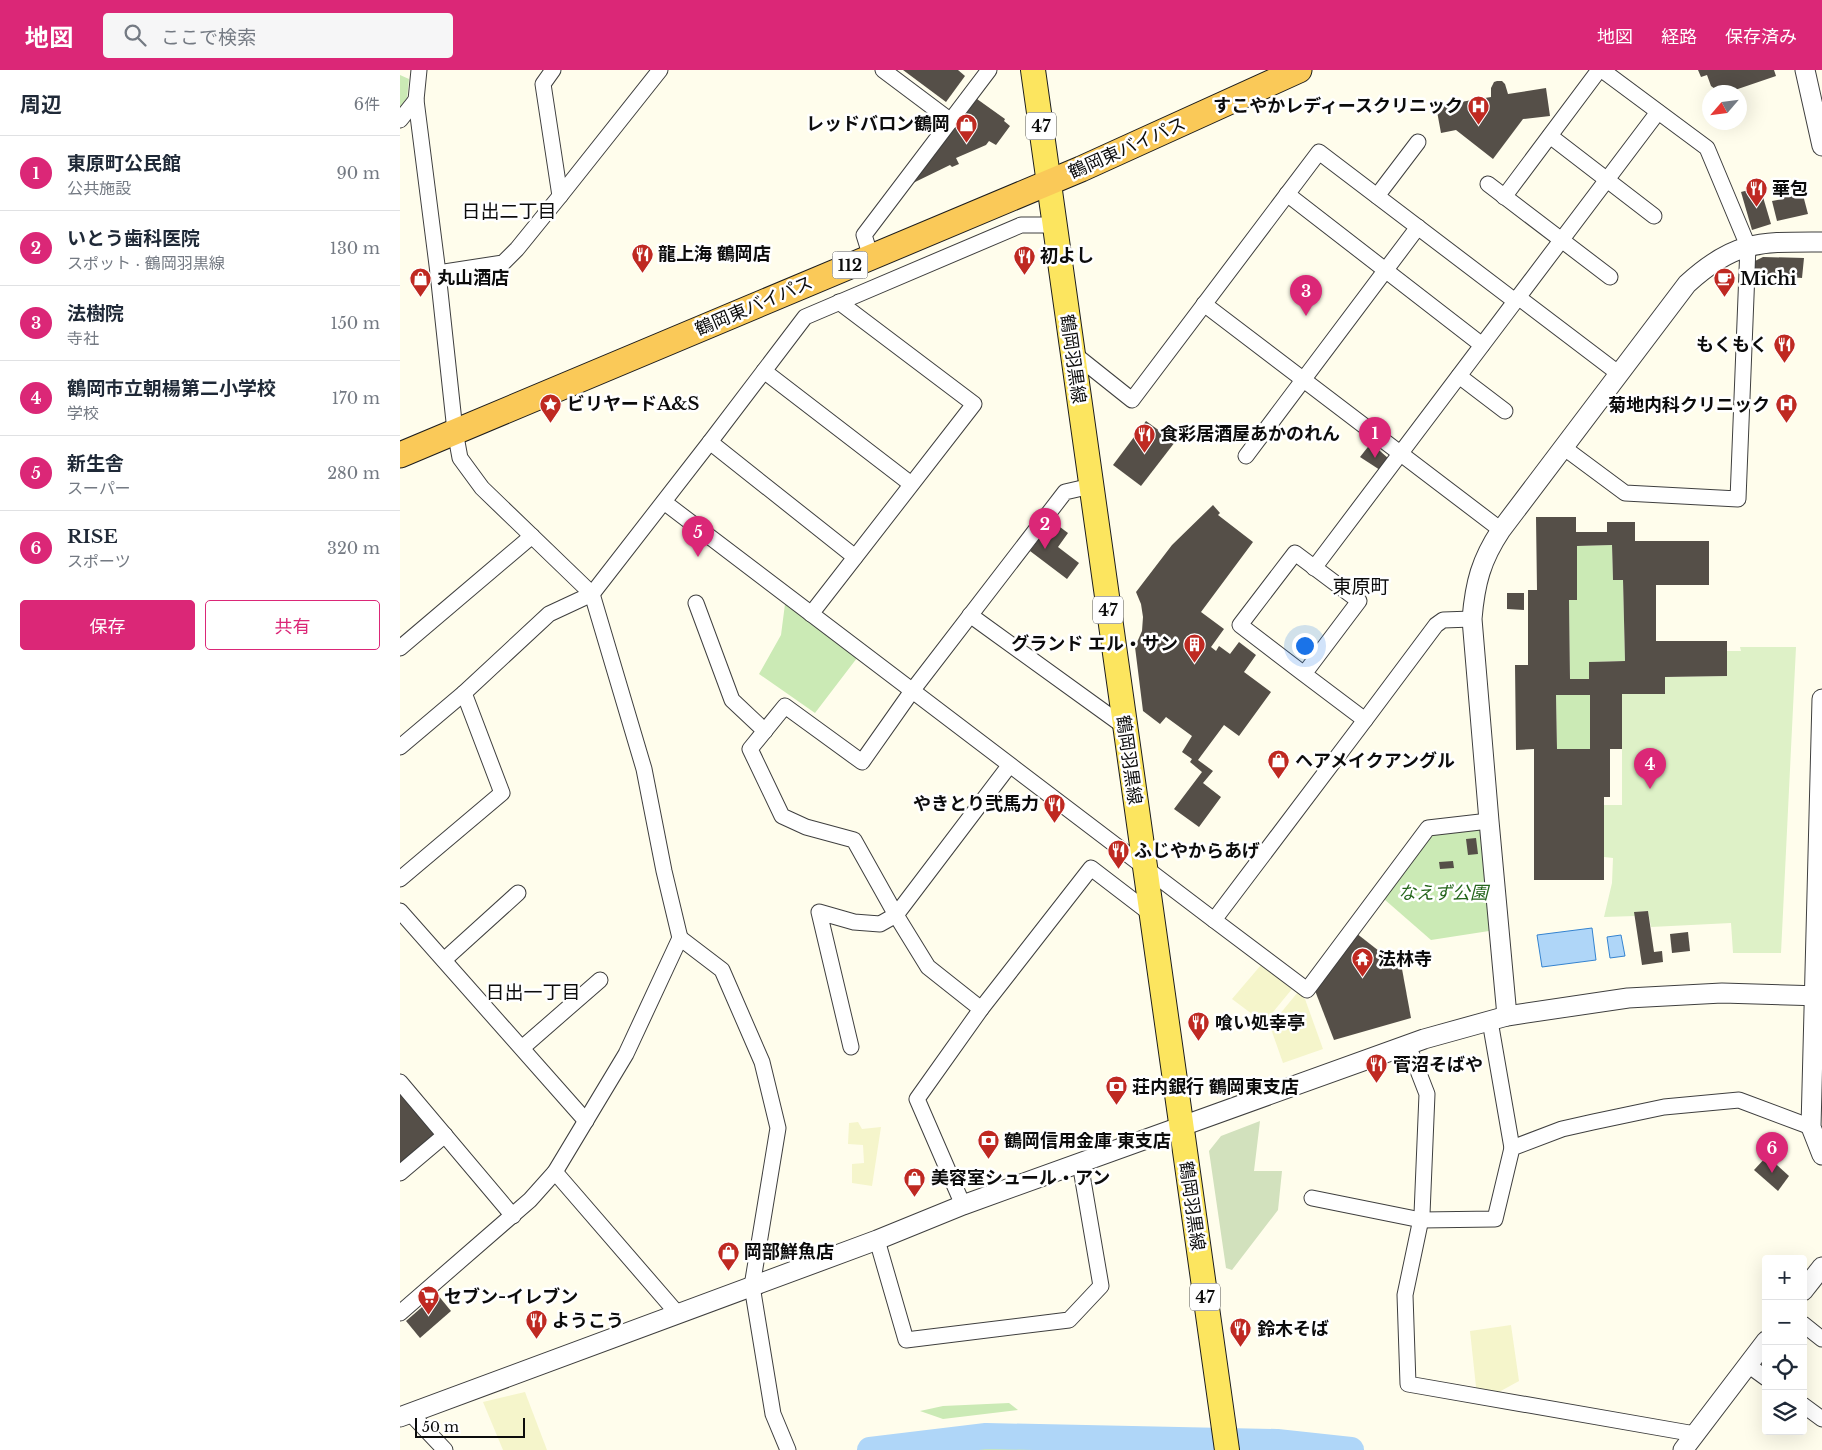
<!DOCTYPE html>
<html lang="ja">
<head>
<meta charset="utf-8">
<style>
	body { margin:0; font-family:"Libre Baskerville","Noto Sans JP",serif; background:#f6f6f7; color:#1f2937 }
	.controls { position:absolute; right:15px; bottom:15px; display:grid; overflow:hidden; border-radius:5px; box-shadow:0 5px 20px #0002 }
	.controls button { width:45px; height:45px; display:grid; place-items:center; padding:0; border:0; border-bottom:1px solid #e0e1e3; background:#fff; color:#1f2937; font:25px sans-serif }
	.compass { position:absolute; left:1302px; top:15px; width:45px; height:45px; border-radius:50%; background:#fff; box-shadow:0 5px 20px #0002; rotate:242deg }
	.scale { position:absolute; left:15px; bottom:12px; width:110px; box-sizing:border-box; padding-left:5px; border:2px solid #0c0c0c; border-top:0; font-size:14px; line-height:18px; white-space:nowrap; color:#0c0c0c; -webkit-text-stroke:4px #fff; paint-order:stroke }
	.you { position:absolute; left:904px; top:575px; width:18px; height:18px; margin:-12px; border:4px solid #fff; border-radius:50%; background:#1a73e8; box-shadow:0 0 0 8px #1a73e833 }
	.badge { display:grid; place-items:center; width:32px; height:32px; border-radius:50%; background:#db2777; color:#fff; font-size:16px; font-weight:700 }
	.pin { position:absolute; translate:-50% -41px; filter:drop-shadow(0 1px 2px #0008) }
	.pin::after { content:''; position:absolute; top:26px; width:18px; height:15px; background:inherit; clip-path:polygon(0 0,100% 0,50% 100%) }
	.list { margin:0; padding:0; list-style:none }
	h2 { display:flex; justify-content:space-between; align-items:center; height:65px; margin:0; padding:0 20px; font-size:21px }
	h2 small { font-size:16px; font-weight:400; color:#747a83 }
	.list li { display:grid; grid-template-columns:32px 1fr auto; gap:15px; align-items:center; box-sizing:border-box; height:75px; padding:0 20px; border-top:1px solid #e0e1e3 }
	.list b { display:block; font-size:19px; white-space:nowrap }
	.list p { margin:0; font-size:16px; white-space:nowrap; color:#747a83 }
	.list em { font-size:16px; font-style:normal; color:#747a83 }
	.actions { display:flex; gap:10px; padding:15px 20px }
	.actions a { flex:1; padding:11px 0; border:1px solid #db2777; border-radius:5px; text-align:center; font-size:18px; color:#db2777 }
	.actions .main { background:#db2777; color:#fff }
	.icon { flex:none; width:28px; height:28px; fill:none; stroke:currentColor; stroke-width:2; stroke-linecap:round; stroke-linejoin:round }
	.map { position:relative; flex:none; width:1422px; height:1380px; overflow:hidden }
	header { display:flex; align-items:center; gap:30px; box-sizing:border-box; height:70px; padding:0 25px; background:#db2777; color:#fff }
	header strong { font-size:24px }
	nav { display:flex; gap:28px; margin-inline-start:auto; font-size:18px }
	.search { width:350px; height:45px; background:#f6f6f7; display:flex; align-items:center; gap:12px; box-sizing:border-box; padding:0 18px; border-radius:5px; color:#747a83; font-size:19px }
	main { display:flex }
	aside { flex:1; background:#fff }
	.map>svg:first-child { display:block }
	.farmland { fill:#f5f5cb }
	.green { fill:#cbeab5 }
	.cemetery { fill:#d2e1bd }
	.pitch { fill:#def1c7 }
	.water { fill:#afd6f8; stroke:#3483d0 }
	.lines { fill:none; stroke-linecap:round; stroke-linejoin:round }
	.river { stroke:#afd6f8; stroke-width:26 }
	.building { fill:#554f48; fill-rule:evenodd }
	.minor-casing { stroke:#3f3f3f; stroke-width:17 }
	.tertiary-casing { stroke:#3f3f3f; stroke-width:21 }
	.primary-casing { stroke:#1d1d1d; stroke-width:26 }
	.trunk-casing { stroke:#1d1d1d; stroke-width:27 }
	.minor { stroke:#fff; stroke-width:15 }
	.tertiary { stroke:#fff; stroke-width:19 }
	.primary { stroke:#fce55f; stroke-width:24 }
	.trunk { stroke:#fac958; stroke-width:25 }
	.labels { text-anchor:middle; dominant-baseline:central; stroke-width:5; stroke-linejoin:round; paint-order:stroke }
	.shield { fill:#fff; stroke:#555; stroke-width:1 }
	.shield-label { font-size:16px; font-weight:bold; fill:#0c0c0c }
	.poi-label { font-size:18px; font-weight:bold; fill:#0c0c0c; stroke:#fff; text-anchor:start }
	.street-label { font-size:18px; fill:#0c0c0c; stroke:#fff }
	.park-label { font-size:18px; font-style:italic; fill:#24651b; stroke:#fff }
	.neighbourhood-label { font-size:19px; fill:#0c0c0c; stroke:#fff }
</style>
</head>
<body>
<header>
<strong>地図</strong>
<div class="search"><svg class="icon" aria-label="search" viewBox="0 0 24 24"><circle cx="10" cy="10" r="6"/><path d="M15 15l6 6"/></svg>ここで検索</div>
<nav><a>地図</a><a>経路</a><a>保存済み</a></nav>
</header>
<main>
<aside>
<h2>周辺<small>6件</small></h2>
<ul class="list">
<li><span class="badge">1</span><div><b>東原町公民館</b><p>公共施設</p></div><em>90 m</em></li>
<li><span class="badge">2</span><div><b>いとう歯科医院</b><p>スポット · 鶴岡羽黒線</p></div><em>130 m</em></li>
<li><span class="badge">3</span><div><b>法樹院</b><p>寺社</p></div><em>150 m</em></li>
<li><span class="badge">4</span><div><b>鶴岡市立朝楊第二小学校</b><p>学校</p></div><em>170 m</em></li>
<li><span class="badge">5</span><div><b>新生舎</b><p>スーパー</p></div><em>280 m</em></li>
<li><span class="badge">6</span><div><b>RISE</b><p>スポーツ</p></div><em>320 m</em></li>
</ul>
<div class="actions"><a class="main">保存</a><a>共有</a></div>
</aside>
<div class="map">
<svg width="1422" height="1380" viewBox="0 0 1422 1380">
	<rect width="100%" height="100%" fill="#fffdec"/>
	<g class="farmland">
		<path d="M861 895 892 919 864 953 832 929Z"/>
		<path d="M898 922 905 929 923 979 883 993 870 956Z"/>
		<path d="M458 1052 462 1059 481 1057 472 1116 452 1113V1094L464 1093 463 1075 448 1074 449 1053Z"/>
		<path d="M1111 1255 1119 1311 1088 1328 1077 1326 1070 1261Z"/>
		<path d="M125 1322 147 1380H103L83 1332Z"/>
	</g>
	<g class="green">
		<path d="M0 5 9 9 7 28 0 37Z"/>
		<path d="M1212 475 1213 510H1223L1225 591 1189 592V609H1170L1169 530 1177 529V476Z"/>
		<path d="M385 534 457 588 415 643 359 604 381 565Z"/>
		<path d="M1156 625H1190V679H1157Z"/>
		<path d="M1084 757 1089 861 1031 870 984 829 1034 763Z"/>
		<path d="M609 1333 618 1340 543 1349 520 1341 543 1336Z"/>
		<path d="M593 1372 663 1374 728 1380H526Z"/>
	</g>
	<path class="cemetery" d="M860 1051 854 1101H882L878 1140 832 1200 826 1198 809 1081 821 1066Z"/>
	<path class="pitch" d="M1340 577H1396L1381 883H1333L1331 853 1251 857 1248 841 1235 842V846L1204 847 1212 813 1213 788 1204 787V735H1222V624L1265 607 1327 606V581H1341Z"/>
	<g class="water">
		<path d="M1192 858 1196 890 1142 897 1137 865Z"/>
		<path d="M1221 865 1225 886 1210 888 1207 867Z"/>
	</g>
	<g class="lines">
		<path class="river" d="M470 1380 586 1366 877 1372 951 1380"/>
	</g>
	<g class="building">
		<path d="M503 0H558L565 6 546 32Z"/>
		<path d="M1298 0H1374L1376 6 1329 22H1319L1311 16 1307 5 1301 7Z"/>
		<path d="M1097 11H1102L1105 14 1108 24 1146 18 1150 46 1123 49 1093 89 1056 60 1041 63 1036 36 1091 27V18L1094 12Z"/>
		<path d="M577 29 605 49 604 51 610 56 596 75 589 71 586 75 556 88 559 94 552 97 550 95 513 113Z"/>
		<path d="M1360 117 1371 154 1352 160 1341 122Z"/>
		<path d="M1391 121 1392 127 1403 125 1408 144 1377 151 1372 131 1382 129 1381 123Z"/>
		<path d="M1363 187 1404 188 1402 208 1364 205V208L1354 207 1355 191Z"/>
		<path d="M746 351 775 372 741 416 713 395Z"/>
		<path d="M971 373 989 389 980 400 960 387Z"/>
		<path d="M813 435 820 443 818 445 853 472 801 542 824 559 811 577 816 581 819 576 830 584 839 572 856 585 844 602 871 622 839 666 824 655 798 690 813 701 803 713 821 727 799 757 774 739 802 702 790 692 792 689 782 682 792 666 766 647 760 654 743 641 735 577 742 561 743 547 741 534 736 522 772 475Z"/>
		<path d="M1136 447H1176V462H1207V452H1235V471H1309V515H1256V571H1327V606L1265 607V624H1222V679H1210V727H1204V810H1134V679L1116 680 1115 595H1128V520H1137ZM1212 475 1213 510H1223L1225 591 1189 592V609H1170L1169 530H1177V476ZM1156 625H1190V679H1157Z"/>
		<path d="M652 451 668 463 658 477 679 493 667 509 630 481Z"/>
		<path d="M1107 523H1124V540L1107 539Z"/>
		<path d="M1076 768 1078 784 1068 785 1066 769Z"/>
		<path d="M1053 791 1054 798 1040 799 1039 792Z"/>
		<path d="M1248 841 1254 882 1262 881 1263 892 1242 895 1234 842Z"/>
		<path d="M1288 862 1290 881 1272 883 1270 864Z"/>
		<path d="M956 863 1002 899 1011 948 934 970 914 918Z"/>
		<path d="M0 1023 33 1060V1070L0 1095Z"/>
		<path d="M1367 1086 1389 1106 1378 1121 1354 1100Z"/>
		<path d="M37 1224 51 1241 20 1268 6 1251Z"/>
	</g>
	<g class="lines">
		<defs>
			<g id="minor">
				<path d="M153 0 143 14 160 126"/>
				<path d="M483 0 551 51"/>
				<path d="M0 50 16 30"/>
				<path d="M1150 66 1254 146"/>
				<path d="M1088 114 1210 207"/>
				<path d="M887 124 1082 275"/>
				<path d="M977 126 1018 72"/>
				<path d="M1104 127 1199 0"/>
				<path d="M471 187 464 165 589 0"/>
				<path d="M38 203 103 193 117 179 160 126 260 0"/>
				<path d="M1118 227 1218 303"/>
				<path d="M804 234 1101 460"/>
				<path d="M673 283 732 330 919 82 1115 231"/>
				<path d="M364 301 511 414"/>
				<path d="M1059 306 1105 341"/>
				<path d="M310 372 455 487"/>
				<path d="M1163 377 1225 423 1338 429 1348 176 1307 78 1202 0"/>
				<path d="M846 386 1018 157"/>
				<path d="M264 432 814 850 965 650 904 604 959 531 895 483 840 555 904 604"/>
				<path d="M914 498 1258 42"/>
				<path d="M296 533 332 630 365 661"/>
				<path d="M411 544 574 334 439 232"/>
				<path d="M570 545 725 657"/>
				<path d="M0 578 132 466"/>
				<path d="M965 650 1036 555 1043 550 1072 549"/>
				<path d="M0 677 64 623 149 544 192 524 310 372 405 247 621 155H655"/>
				<path d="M0 809 102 723 64 623"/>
				<path d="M0 841 186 1051"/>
				<path d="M814 850 907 920 1028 758 1089 751"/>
				<path d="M280 868 322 900 362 992 378 1058 352 1216 373 1344 388 1380"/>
				<path d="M44 890 118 823"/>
				<path d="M581 939 691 798 751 844"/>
				<path d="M1090 951 1112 1078"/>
				<path d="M1008 975 1027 1024 1022 1144 1005 1225 1008 1314 1295 1364"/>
				<path d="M451 977 419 842 454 852 480 854 496 845 454 770 406 757 382 746 350 679 385 636 462 692 512 621 665 422 691 416"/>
				<path d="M122 978 200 910"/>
				<path d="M0 1012 113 1146"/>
				<path d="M155 1102 277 1243"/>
				<path d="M0 1103 45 1065"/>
				<path d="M912 1128 1021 1150 1095 1149 1112 1078 1162 1059 1193 1052 1264 1037 1339 1030 1411 1057"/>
				<path d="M563 1135 517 1029 581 939 528 897 496 845 609 696"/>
				<path d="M477 1170 506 1270 669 1250 701 1216 680 1093"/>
				<path d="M0 1243 130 1130 155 1102 226 984 280 868 264 801 244 699 192 524 82 418 60 388 55 361 38 203 16 30 19 0"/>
				<path d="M1403 1254 1422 1269"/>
				<path d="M1348 1295 1366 1308"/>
				<path d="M1403 1335 1422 1349"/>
				<path d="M10 1343 45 1380"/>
			</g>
			<g id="tertiary">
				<path d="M1405 0 1422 76"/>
				<path d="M1422 629 1411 1057 1422 1085"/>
				<path d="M1107 946 1089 751 1072 549C1075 513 1081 490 1101 460L1287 214C1335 170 1360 172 1422 172"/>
				<path d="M1403 1221 1422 1197"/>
				<path d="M0 1347 477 1170 563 1135 1024 969 1107 946 1228 928 1322 923 1422 926"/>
				<path d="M1283 1380 1366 1271"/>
			</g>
			<path id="primary" d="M633 0 827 1380"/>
			<path id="trunk" d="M0 385 681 99 899 0"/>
		</defs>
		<use href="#minor" class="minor-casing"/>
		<use href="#tertiary" class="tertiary-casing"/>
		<use href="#primary" class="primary-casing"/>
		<use href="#trunk" class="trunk-casing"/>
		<use href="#minor" class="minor"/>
		<use href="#tertiary" class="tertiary"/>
		<use href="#primary" class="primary"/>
		<use href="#trunk" class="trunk"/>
	</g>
	<defs>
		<symbol id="hospital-pin" viewBox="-11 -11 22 30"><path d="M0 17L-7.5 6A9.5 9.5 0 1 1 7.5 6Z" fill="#bf2921" stroke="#fff"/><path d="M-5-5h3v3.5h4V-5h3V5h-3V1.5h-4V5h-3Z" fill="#fff"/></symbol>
		<symbol id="shop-pin" viewBox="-11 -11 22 30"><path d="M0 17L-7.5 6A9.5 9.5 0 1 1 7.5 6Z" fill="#bf2921" stroke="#fff"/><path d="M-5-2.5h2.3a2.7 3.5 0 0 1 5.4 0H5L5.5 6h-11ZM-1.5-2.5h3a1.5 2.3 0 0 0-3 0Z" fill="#fff"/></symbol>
		<symbol id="restaurant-pin" viewBox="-11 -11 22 30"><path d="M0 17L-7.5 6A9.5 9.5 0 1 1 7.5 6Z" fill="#bf2921" stroke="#fff"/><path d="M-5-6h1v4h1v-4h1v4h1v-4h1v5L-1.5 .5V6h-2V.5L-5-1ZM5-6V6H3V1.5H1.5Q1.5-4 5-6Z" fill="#fff"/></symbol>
		<symbol id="cafe-pin" viewBox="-11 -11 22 30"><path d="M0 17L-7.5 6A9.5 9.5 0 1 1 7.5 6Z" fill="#bf2921" stroke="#fff"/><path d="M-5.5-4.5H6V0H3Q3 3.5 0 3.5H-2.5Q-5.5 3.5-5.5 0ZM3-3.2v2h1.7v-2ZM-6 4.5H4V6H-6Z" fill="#fff"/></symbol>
		<symbol id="sight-pin" viewBox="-11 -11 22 30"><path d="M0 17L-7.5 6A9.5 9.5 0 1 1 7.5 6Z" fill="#bf2921" stroke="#fff"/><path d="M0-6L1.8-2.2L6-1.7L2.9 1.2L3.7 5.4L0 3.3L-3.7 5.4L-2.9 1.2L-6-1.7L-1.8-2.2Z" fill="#fff"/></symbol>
		<symbol id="building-pin" viewBox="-11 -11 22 30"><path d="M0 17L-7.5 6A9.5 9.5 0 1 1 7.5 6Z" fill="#bf2921" stroke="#fff"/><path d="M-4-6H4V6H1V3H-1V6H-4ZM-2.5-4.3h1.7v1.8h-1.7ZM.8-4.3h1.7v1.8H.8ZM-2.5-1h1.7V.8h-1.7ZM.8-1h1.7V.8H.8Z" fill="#fff"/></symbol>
		<symbol id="temple-pin" viewBox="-11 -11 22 30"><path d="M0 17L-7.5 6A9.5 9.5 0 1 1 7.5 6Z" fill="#bf2921" stroke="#fff"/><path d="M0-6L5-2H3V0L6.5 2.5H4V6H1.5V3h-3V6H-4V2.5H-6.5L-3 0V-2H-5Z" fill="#fff"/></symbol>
		<symbol id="bank-pin" viewBox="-11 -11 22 30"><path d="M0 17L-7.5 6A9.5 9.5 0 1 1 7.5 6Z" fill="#bf2921" stroke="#fff"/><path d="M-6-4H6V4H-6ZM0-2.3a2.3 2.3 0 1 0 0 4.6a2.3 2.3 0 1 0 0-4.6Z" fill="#fff"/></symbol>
		<symbol id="supermarket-pin" viewBox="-11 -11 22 30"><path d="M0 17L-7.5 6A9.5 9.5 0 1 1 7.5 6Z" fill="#bf2921" stroke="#fff"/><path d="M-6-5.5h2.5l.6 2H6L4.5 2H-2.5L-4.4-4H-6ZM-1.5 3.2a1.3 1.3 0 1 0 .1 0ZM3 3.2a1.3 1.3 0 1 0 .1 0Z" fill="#fff"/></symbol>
	</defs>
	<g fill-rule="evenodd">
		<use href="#hospital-pin" x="1066" y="24" width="25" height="34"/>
		<use href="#shop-pin" x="554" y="42" width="25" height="34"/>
		<use href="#restaurant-pin" x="1344" y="106" width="25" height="34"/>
		<use href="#restaurant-pin" x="230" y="172" width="25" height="34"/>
		<use href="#restaurant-pin" x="612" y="174" width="25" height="34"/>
		<use href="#shop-pin" x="8" y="196" width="25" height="34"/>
		<use href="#cafe-pin" x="1312" y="196" width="25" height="34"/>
		<use href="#restaurant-pin" x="1372" y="262" width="25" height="34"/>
		<use href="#sight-pin" x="138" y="322" width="25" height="34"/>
		<use href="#hospital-pin" x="1374" y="322" width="25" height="34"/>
		<use href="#restaurant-pin" x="732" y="352" width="25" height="34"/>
		<use href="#building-pin" x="782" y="562" width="25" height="34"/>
		<use href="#shop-pin" x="866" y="678" width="25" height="34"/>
		<use href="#restaurant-pin" x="642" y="722" width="25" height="34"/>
		<use href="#restaurant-pin" x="706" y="768" width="25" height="34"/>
		<use href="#temple-pin" x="950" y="876" width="25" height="34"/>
		<use href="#restaurant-pin" x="786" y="940" width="25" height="34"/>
		<use href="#restaurant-pin" x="964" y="982" width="25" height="34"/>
		<use href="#bank-pin" x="704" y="1004" width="25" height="34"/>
		<use href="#bank-pin" x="576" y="1058" width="25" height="34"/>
		<use href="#shop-pin" x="502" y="1096" width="25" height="34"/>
		<use href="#shop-pin" x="316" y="1170" width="25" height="34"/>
		<use href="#supermarket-pin" x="16" y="1214" width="25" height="34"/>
		<use href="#restaurant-pin" x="124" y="1238" width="25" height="34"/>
		<use href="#restaurant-pin" x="828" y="1246" width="25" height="34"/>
	</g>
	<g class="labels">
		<g class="shield">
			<rect x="626" y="42.5" width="30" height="27" rx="4"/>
			<rect x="432.5" y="181.5" width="35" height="27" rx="4"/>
			<rect x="693" y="526.5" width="30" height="27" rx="4"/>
			<rect x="790" y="1213.5" width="30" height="27" rx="4"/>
		</g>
		<g class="shield-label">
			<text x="641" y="56">47</text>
			<text x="450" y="195">112</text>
			<text x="708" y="540">47</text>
			<text x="805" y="1227">47</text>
		</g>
		<g class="poi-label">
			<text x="1063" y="36" text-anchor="end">すこやかレディースクリニック</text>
			<text x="550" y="54" text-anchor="end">レッドバロン鶴岡</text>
			<text x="1372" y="119">華包</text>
			<text x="258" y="184">龍上海 鶴岡店</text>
			<text x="640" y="186">初よし</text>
			<text x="37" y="208">丸山酒店</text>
			<text x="1340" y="209">Michi</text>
			<text x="1368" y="275" text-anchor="end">もくもく</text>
			<text x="167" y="334">ビリヤードA&amp;S</text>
			<text x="1370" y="335" text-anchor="end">菊地内科クリニック</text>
			<text x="760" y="364">食彩居酒屋あかのれん</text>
			<text x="778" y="574" text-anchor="end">グランド エル・サン</text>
			<text x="895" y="691">ヘアメイクアングル</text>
			<text x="639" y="734" text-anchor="end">やきとり弐馬力</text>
			<text x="734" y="781">ふじやからあげ</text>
			<text x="978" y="889">法林寺</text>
			<text x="815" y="953">喰い処幸亭</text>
			<text x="993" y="995">菅沼そばや</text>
			<text x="732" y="1017">荘内銀行 鶴岡東支店</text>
			<text x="604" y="1071">鶴岡信用金庫 東支店</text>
			<text x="531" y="1108">美容室シュール・アン</text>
			<text x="344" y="1182">岡部鮮魚店</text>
			<text x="44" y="1227">セブン-イレブン</text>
			<text x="152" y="1251">ようこう</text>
			<text x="857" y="1259">鈴木そば</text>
		</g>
		<g class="street-label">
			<text transform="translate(727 78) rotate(-24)">鶴岡東バイパス</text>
			<text transform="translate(354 236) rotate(-23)">鶴岡東バイパス</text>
			<text transform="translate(673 289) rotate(82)">鶴岡羽黒線</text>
			<text transform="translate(729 690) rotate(82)">鶴岡羽黒線</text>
			<text transform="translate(792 1136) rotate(82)">鶴岡羽黒線</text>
		</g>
		<g class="park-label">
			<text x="1043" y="823">なえず公園</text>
		</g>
		<g class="neighbourhood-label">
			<text x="109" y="141">日出二丁目</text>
			<text x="961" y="516">東原町</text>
			<text x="133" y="922">日出一丁目</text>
		</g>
	</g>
</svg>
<div class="controls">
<button>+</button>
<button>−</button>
<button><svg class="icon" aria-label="locate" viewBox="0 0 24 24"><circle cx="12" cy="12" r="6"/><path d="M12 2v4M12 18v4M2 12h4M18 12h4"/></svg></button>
<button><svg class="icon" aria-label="layers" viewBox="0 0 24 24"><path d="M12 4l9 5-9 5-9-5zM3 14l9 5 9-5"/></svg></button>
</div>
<svg class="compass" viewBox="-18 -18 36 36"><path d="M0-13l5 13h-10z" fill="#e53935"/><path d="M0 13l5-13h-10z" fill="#747a83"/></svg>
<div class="scale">50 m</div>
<div class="you"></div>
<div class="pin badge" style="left:975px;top:388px">1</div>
<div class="pin badge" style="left:645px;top:479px">2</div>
<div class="pin badge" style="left:906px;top:246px">3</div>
<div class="pin badge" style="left:1250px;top:719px">4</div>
<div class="pin badge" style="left:298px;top:487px">5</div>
<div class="pin badge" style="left:1372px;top:1103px">6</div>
</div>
</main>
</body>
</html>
